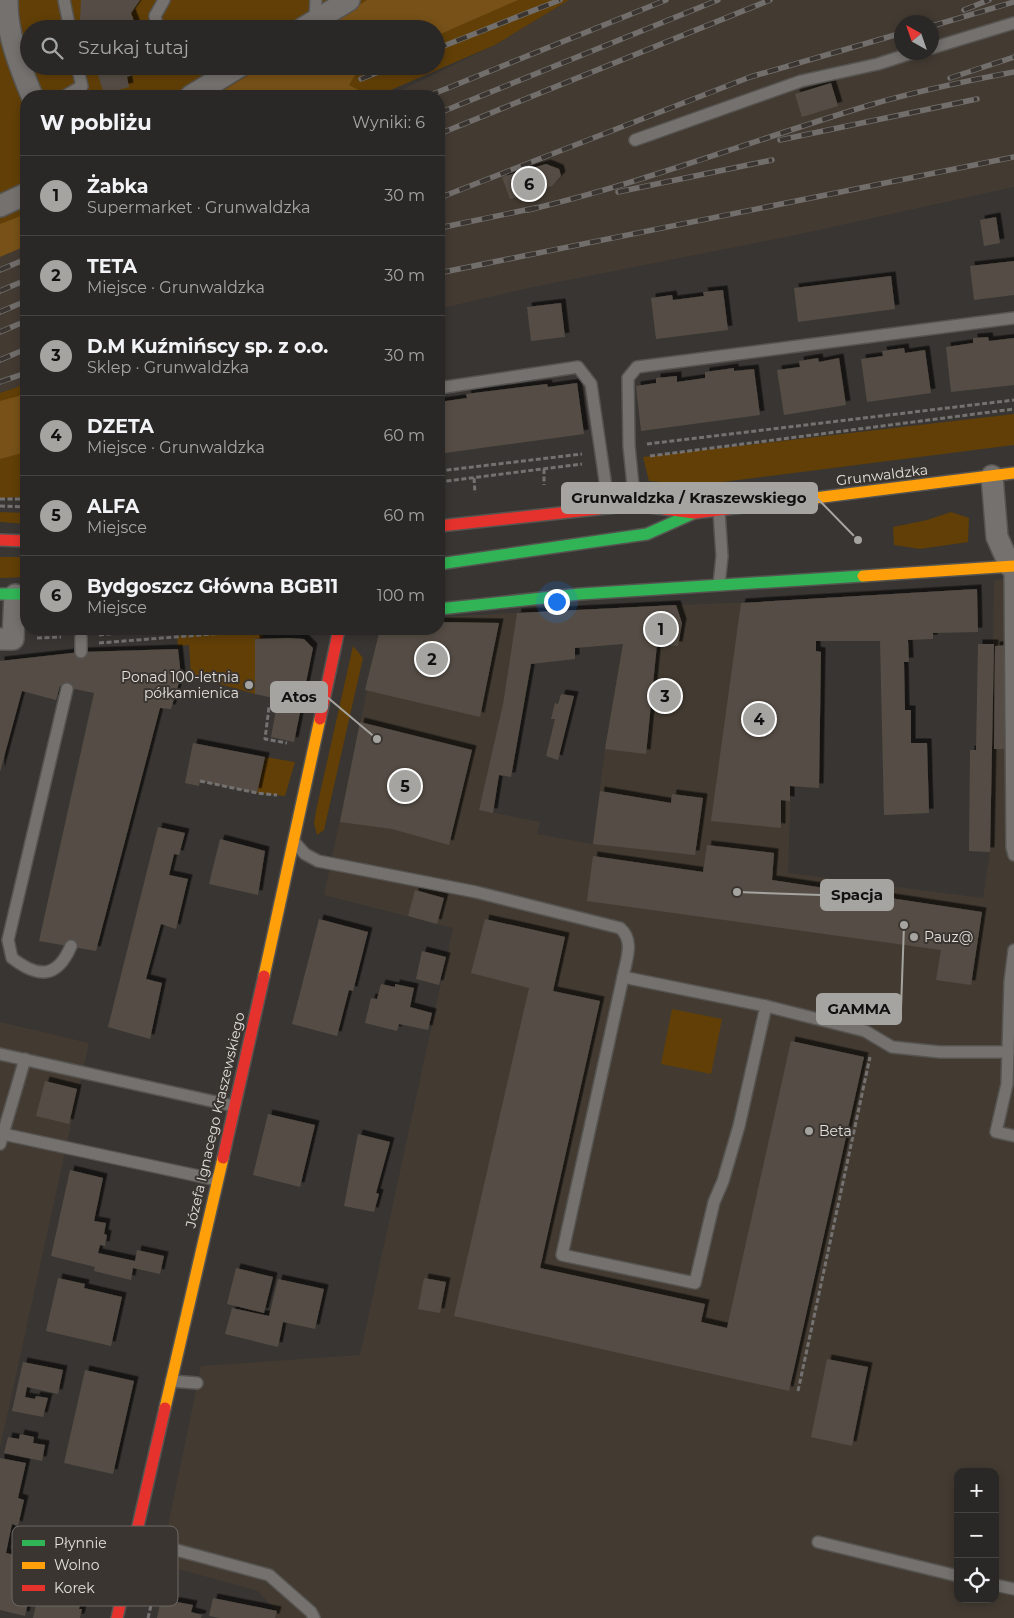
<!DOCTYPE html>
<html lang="pl">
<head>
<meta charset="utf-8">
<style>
	body { margin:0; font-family:Montserrat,sans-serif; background:#32302e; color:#f1f3f6 }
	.controls { position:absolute; right:15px; bottom:15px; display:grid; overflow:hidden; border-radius:10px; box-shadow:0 2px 8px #0003 }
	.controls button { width:45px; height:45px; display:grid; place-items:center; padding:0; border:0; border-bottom:1px solid #464443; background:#2a2826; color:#f1f3f6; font:25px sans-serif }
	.compass { position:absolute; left:894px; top:15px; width:45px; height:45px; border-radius:50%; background:#2a2826; box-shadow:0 2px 8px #0003; rotate:320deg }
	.you { position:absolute; left:556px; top:601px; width:18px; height:18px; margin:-12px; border:4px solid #fff; border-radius:50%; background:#1a73e8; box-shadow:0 0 0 8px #1a73e833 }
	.badge { display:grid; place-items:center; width:32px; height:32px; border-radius:50%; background:#a6a4a0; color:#111; font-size:16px; font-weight:700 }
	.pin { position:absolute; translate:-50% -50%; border:2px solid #fff; box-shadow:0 1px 5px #0006 }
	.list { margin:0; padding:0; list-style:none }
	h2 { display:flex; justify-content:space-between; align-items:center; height:65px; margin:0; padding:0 20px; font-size:21px }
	h2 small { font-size:16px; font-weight:400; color:#a5a6a7 }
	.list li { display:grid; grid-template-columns:32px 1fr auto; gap:15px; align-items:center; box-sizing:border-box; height:80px; padding:0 20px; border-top:1px solid #464443 }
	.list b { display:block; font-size:19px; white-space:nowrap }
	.list p { margin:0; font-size:16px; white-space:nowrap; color:#a5a6a7 }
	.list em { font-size:16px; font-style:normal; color:#a5a6a7 }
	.icon { flex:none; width:28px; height:28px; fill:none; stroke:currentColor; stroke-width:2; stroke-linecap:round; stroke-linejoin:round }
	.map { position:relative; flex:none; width:1014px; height:1618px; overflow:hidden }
	.search { position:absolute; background:#2a2826; box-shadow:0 2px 8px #0003; left:20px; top:20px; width:425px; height:55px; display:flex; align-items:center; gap:12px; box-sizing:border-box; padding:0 18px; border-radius:28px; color:#a5a6a7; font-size:19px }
	.panel { position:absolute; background:#2a2826; box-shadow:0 2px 8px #0003; left:20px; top:90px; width:425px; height:545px; border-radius:20px }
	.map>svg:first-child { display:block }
	.built { fill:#433b32; fill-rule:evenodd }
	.green { fill:#613f07; fill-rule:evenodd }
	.forest { fill:#775117 }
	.building { fill:#544d44; filter:url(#shadow) }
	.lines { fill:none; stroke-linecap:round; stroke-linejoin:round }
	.lane-casing { stroke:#565451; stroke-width:14 }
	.street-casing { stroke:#565451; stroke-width:24 }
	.fast-casing { stroke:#565451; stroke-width:14 }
	.slow-casing { stroke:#565451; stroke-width:14 }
	.jam-casing { stroke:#565451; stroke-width:14 }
	.path { stroke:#747271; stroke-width:3; stroke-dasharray:5 2.5; stroke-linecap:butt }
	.lane { stroke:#74716e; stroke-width:11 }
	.street { stroke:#74716e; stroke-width:21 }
	.fast { stroke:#30b455; stroke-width:11 }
	.slow { stroke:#ff9f0a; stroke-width:11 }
	.jam { stroke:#e5322d; stroke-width:11 }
	.rail-casing { stroke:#716e6c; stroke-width:5.5 }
	.rail { stroke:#3a3530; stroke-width:4; stroke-dasharray:11; stroke-linecap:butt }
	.poi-dot { fill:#a6a4a0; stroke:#3a3530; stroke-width:2 }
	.labels { text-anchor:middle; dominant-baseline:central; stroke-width:4; stroke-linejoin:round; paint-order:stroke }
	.street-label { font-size:14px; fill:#e2dfdc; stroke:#3a3530 }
	.poi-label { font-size:14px; fill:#e2dfdc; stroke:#3a3530; text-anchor:start }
	.key { fill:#3a3530; stroke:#6c6864; stroke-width:1 }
	.key-label { font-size:14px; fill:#e2dfdc }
	.leader { fill:none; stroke:#a6a4a0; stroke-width:2 }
	.callout-dot { fill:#a6a4a0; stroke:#3a3530; stroke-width:2 }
	.callout { fill:#a6a4a0; stroke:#a6a4a0; stroke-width:2 }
	.callout-label { font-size:15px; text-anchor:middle; font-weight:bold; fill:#111 }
</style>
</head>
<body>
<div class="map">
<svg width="1014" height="1618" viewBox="0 0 1014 1618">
	<defs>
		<filter id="shadow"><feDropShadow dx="4.5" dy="-4.5" stdDeviation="0" flood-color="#0009"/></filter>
	</defs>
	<rect width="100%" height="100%" fill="#383532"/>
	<g class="built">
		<path d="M569 0H1014V187L791 236 528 288 439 309V96H389L495 45ZM902 22H932V52H902Z"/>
		<path d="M26 246V384L0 393V257Z"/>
		<path d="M1014 578V1618H275L276 1611 258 1591 160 1564 201 1366 360 1355 453 928 324 895 380 629H439V617L517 613 503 704 479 810 540 822 537 834 593 844 605 749 629 607 797 600 788 873 983 898 990 852 994 580ZM958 1472H995V1599H958Z"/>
		<path d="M0 1022 89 1043 0 1448Z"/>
	</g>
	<g class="green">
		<path d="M0 0H569L495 45 377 96H26V241L0 253ZM29 29H436V66H29Z"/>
		<path d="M26 384V497L0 498V393Z"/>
		<path d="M1014 414V445L699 485 649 481 643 457Z"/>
		<path d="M0 512 26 513V524L0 522Z"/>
		<path d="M951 512 969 518 968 542 920 549 894 545 893 527 927 520Z"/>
		<path d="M0 557H26V577L0 578Z"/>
		<path d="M263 630V638L255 639V694L191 676 189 645 178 646 177 636Z"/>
		<path d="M353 646 363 658 324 830 317 835 314 823 316 811Z"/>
		<path d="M265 757 295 762 285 796 257 793Z"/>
		<path d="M672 1009 722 1019 711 1074 661 1064Z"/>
	</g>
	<g class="forest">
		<path d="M367 0H518L436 36V29H322Z"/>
		<path d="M263 66H366L359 69 349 85 370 96H215Z"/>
		<path d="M26 214V246L0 257V224Z"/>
		<path d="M26 394V452L0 459V401Z"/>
	</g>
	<g class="building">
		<path d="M81 0H140L131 13 137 29H83L80 19Z"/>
		<path d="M95 66H150L151 69 127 77 129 87 104 94Z"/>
		<path d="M831 83 838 106 802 117 795 94Z"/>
		<path d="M546 164 559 169 560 172 561 176 552 186 510 199 502 177Z"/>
		<path d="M996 217 1000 243 984 246 980 220Z"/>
		<path d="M1014 261V295L974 300 970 266Z"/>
		<path d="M891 276 895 309 798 322 794 288Z"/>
		<path d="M723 290 728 330 656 339 651 298 672 295 673 300 704 296 703 292Z"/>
		<path d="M561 303 565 337 531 341 527 307Z"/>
		<path d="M988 337 989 341 1014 338V385L951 392 946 347 973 343V338Z"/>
		<path d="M904 348 905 353 925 350 931 393 867 402 861 359 883 356 882 351Z"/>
		<path d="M818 358 819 362 839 358 846 405 784 415 777 370 800 367 799 361Z"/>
		<path d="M734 368V371L754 369 760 415 641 431 636 386 656 383V378L677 376V382L705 378V372Z"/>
		<path d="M577 383 584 434 445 453 439 402 467 398 466 394 547 384 548 387Z"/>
		<path d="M977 589 978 632 933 633V639L908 640 909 662H904L905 710H911V743H927L929 813 884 815 880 641H816V651L821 652 819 788 790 786V801L781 800V828L711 821 741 603Z"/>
		<path d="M676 605 682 623 678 646 657 644 646 754 605 749 623 644 575 648V659L531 664 511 777 499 775 493 813 479 810 503 704 517 613Z"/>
		<path d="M439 622 499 623 480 717 365 690 380 629H439Z"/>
		<path d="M289 638 304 639 313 648 294 742 271 737 278 699 255 694V639Z"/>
		<path d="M978 644H994L990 852 969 851 970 750H976Z"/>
		<path d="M1008 645 1004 749H994L995 646Z"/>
		<path d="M178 649 181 676 171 709 160 708 96 951 39 941 94 693 60 686 56 700 22 691 0 772V661L81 652Z"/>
		<path d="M561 694 574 696 558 760 546 756 555 719H551L555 703 558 704Z"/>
		<path d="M360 722 472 750 449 845 392 829 340 822Z"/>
		<path d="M193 743 265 757 257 793 200 781 199 786 185 783Z"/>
		<path d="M600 791 671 803 672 794 703 798 695 855 593 844Z"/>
		<path d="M158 827 185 833 179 855 174 854 169 875 188 879 176 929 161 924 146 979 162 983 150 1039 108 1027Z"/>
		<path d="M220 839 265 851 258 895 209 884Z"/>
		<path d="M707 845 774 853 772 880 982 912 971 985 936 980 941 950 587 901 593 856 703 872Z"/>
		<path d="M415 890 444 898 437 924 408 916Z"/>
		<path d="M319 919 368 932 353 991 349 990 337 1036 292 1024Z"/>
		<path d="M485 919 565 937 553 991 600 1001 540 1268 705 1304 701 1322 727 1328 791 1041 864 1057 789 1391 454 1316 529 988 471 973Z"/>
		<path d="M422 951 446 957 439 985 416 979Z"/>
		<path d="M381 984 395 987V984L414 988 410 1007 432 1013 428 1030 399 1024 397 1031 365 1023 371 998 377 999Z"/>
		<path d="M45 1081 77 1089 69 1124 36 1116Z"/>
		<path d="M268 1114 315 1125 300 1187 253 1175Z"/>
		<path d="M358 1134 390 1142 376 1193 379 1194 374 1212 344 1206Z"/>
		<path d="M70 1170 103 1178 94 1221 106 1223 104 1234 107 1235 105 1246 100 1245 98 1253 135 1261 137 1250 164 1256 160 1274 133 1268 131 1280 94 1271 95 1267 51 1256Z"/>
		<path d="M236 1268 273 1277 264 1313 227 1304Z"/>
		<path d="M58 1278 85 1284 84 1288 122 1297 111 1346 46 1331Z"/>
		<path d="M424 1278 446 1282 440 1313 418 1309Z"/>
		<path d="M278 1279 324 1289 315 1329 283 1322 278 1347 225 1334 232 1308 269 1316Z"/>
		<path d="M827 1359 868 1367 852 1446 811 1437Z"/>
		<path d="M23 1362 63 1370 58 1394 27 1387 25 1397 35 1399 36 1396 48 1398 43 1417 12 1411Z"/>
		<path d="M85 1370 134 1381 113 1474 64 1463Z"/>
		<path d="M20 1434 34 1437 33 1443 45 1445 42 1461 4 1453 8 1437 19 1439Z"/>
		<path d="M0 1458 26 1463 18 1498 24 1500 18 1526 12 1524 6 1553 87 1571 79 1609H82L80 1618H33L37 1600 29 1598 25 1616 0 1610Z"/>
		<path d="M213 1598 277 1611 275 1618H220L209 1616Z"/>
		<path d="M161 1599 193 1605 191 1612 202 1615 201 1618H157Z"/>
	</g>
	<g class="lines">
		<defs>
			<g id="lane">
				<path d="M64 0 70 29"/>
				<path d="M315 20 316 0"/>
				<path d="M158 29 155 16 164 0"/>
				<path d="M932 48 1014 23"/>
				<path d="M65 96 82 86 77 66"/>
				<path d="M635 140 801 81 878 64 915 52"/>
				<path d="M439 388 578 367 591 384 609 508"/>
				<path d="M635 505 629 446 628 378 637 367 1014 318"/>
				<path d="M1010 566 1012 847 1014 855"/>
				<path d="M719 585 722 556 719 511"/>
				<path d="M81 637V652"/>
				<path d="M67 689 8 940 12 958C38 978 57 979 71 946"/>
				<path d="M296 844 305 854 318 861 476 892 620 928C635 941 626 960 623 977L766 1006 865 1031 892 1047 940 1052H1008"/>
				<path d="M1014 950 1010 982 1007 1084 996 1132 1014 1136"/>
				<path d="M623 977 562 1255 695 1283 714 1202 723 1181 739 1126 766 1006"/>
				<path d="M0 1054 234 1106"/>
				<path d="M3 1134 217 1180"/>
				<path d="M0 1144 25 1059"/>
				<path d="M171 1381 197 1383"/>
				<path d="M136 1539 269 1575 311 1612 314 1618"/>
				<path d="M818 1542 958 1576"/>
				<path d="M995 1585 1014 1589"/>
			</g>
			<g id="street">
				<path d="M7 0C6 32 20 67 32 96"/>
				<path d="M302 29 349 0"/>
				<path d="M191 96 240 66"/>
				<path d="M0 206 26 194"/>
				<path d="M992 476 997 537 1010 566"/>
				<path d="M0 639H13L15 595"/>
			</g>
			<g id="fast">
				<path d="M439 564 647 534 694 513"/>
				<path d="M0 594H26"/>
				<path d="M439 609 580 594 863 576"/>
			</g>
			<g id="slow">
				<path d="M767 504 1014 473"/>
				<path d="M863 576 1014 566"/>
				<path d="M264 976 320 719"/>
				<path d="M165 1408 223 1158"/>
			</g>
			<g id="jam">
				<path d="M439 526 635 505 694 513 767 504"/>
				<path d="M0 540 26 541"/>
				<path d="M320 719 339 629"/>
				<path d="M223 1158 264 976"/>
				<path d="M117 1618 165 1408"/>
			</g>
		</defs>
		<use href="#lane" class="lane-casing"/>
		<use href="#street" class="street-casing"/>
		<use href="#fast" class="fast-casing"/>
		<use href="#slow" class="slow-casing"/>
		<use href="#jam" class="jam-casing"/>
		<g class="path">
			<path d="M647 444 1014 400"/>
			<path d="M650 456 1014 409"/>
			<path d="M544 469V485"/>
			<path d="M439 471 582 454"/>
			<path d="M474 478 475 493"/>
			<path d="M439 482 582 464"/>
			<path d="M0 499H26"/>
			<path d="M0 506 26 507"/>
			<path d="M99 635 163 629"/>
			<path d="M37 638 61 637"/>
			<path d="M99 643 263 630 310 629"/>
			<path d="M276 707H269L265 739 287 743"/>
			<path d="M200 781 257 793 277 795"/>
			<path d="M798 1391 870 1057"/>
			<path d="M148 1618 157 1580"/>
		</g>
		<use href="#lane" class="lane"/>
		<use href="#street" class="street"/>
		<use href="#fast" class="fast"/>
		<use href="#slow" class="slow"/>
		<use href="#jam" class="jam"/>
		<defs>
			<g id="rail">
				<path d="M964 10 989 0"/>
				<path d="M932 26 1014 2"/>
				<path d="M436 49 560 0"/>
				<path d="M950 78 1014 57"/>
				<path d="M361 79 394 66"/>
				<path d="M428 96 666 0"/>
				<path d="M439 113 718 0"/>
				<path d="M439 134 770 0"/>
				<path d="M780 140 977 99"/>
				<path d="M618 192 772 160"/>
				<path d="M439 198 750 77 902 33"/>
				<path d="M528 210C644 183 756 139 870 105 917 91 966 81 1014 72"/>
				<path d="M439 228 535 208"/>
				<path d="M0 270 26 259"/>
				<path d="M439 273 1014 157"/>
				<path d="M0 291 26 280"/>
				<path d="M0 312 26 301"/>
				<path d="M0 332 26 321"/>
				<path d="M0 360 26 349"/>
				<path d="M0 382 26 373"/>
			</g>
		</defs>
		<use href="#rail" class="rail-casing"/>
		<use href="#rail" class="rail"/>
	</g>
	<g class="poi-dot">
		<circle cx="249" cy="685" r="5"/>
		<circle cx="914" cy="937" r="5"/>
		<circle cx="809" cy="1131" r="5"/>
	</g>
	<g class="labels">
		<g class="street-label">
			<text transform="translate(882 475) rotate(-7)">Grunwaldzka</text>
			<text transform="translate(215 1120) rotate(-77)">Józefa Ignacego Kraszewskiego</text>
		</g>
		<g class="poi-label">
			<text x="239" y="677" text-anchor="end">Ponad 100-letnia<tspan x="239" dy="16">półkamienica</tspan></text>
			<text x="924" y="937">Pauz@</text>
			<text x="819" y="1131">Beta</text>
		</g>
	</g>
	<rect x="12" y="1526" width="166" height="80" rx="8" class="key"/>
	<rect x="22" y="1540" width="23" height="6" fill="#30b455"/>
	<rect x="22" y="1562" width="23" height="7" fill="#ff9f0a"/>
	<rect x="22" y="1585" width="23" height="6" fill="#e5322d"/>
	<g class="key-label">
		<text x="54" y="1548">Płynnie</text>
		<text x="54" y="1570">Wolno</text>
		<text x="54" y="1593">Korek</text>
	</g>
	<path class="leader" d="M858 540L817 498M377 739L327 697M737 892L821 895M904 925L901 1009"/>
	<g class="callout-dot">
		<circle cx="858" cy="540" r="5"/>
		<circle cx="377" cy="739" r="5"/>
		<circle cx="737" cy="892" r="5"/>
		<circle cx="904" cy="925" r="5"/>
	</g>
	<g class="callout">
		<rect x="562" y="483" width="255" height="30" rx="5"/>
		<rect x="271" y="682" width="56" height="30" rx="5"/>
		<rect x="821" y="880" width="72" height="30" rx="5"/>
		<rect x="817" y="994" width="84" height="30" rx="5"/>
	</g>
	<g class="callout-label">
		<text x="689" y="503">Grunwaldzka / Kraszewskiego</text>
		<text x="299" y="702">Atos</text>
		<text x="857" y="900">Spacja</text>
		<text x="859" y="1014">GAMMA</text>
	</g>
</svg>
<div class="controls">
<button>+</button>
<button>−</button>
<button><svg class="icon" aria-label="locate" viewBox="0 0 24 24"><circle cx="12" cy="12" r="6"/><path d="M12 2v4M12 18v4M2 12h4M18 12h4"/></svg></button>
</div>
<svg class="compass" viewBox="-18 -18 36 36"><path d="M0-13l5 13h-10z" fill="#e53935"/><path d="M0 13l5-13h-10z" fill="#a5a6a7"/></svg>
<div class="you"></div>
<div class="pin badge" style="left:661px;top:629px">1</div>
<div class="pin badge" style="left:432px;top:659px">2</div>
<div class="pin badge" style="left:665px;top:696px">3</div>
<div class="pin badge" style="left:759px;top:719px">4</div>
<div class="pin badge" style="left:405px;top:786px">5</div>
<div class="pin badge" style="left:529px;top:184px">6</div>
<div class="search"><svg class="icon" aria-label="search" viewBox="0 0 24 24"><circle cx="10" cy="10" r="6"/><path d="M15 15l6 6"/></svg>Szukaj tutaj</div>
<section class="panel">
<h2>W pobliżu<small>Wyniki: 6</small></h2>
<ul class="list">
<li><span class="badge">1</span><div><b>Żabka</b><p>Supermarket · Grunwaldzka</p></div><em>30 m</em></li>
<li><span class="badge">2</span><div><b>TETA</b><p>Miejsce · Grunwaldzka</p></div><em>30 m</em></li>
<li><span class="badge">3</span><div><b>D.M Kuźmińscy sp. z o.o.</b><p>Sklep · Grunwaldzka</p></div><em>30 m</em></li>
<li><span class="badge">4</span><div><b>DZETA</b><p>Miejsce · Grunwaldzka</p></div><em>60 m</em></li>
<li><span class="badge">5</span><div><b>ALFA</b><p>Miejsce</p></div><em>60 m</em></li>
<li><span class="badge">6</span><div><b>Bydgoszcz Główna BGB11</b><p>Miejsce</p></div><em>100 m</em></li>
</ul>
</section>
</div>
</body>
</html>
